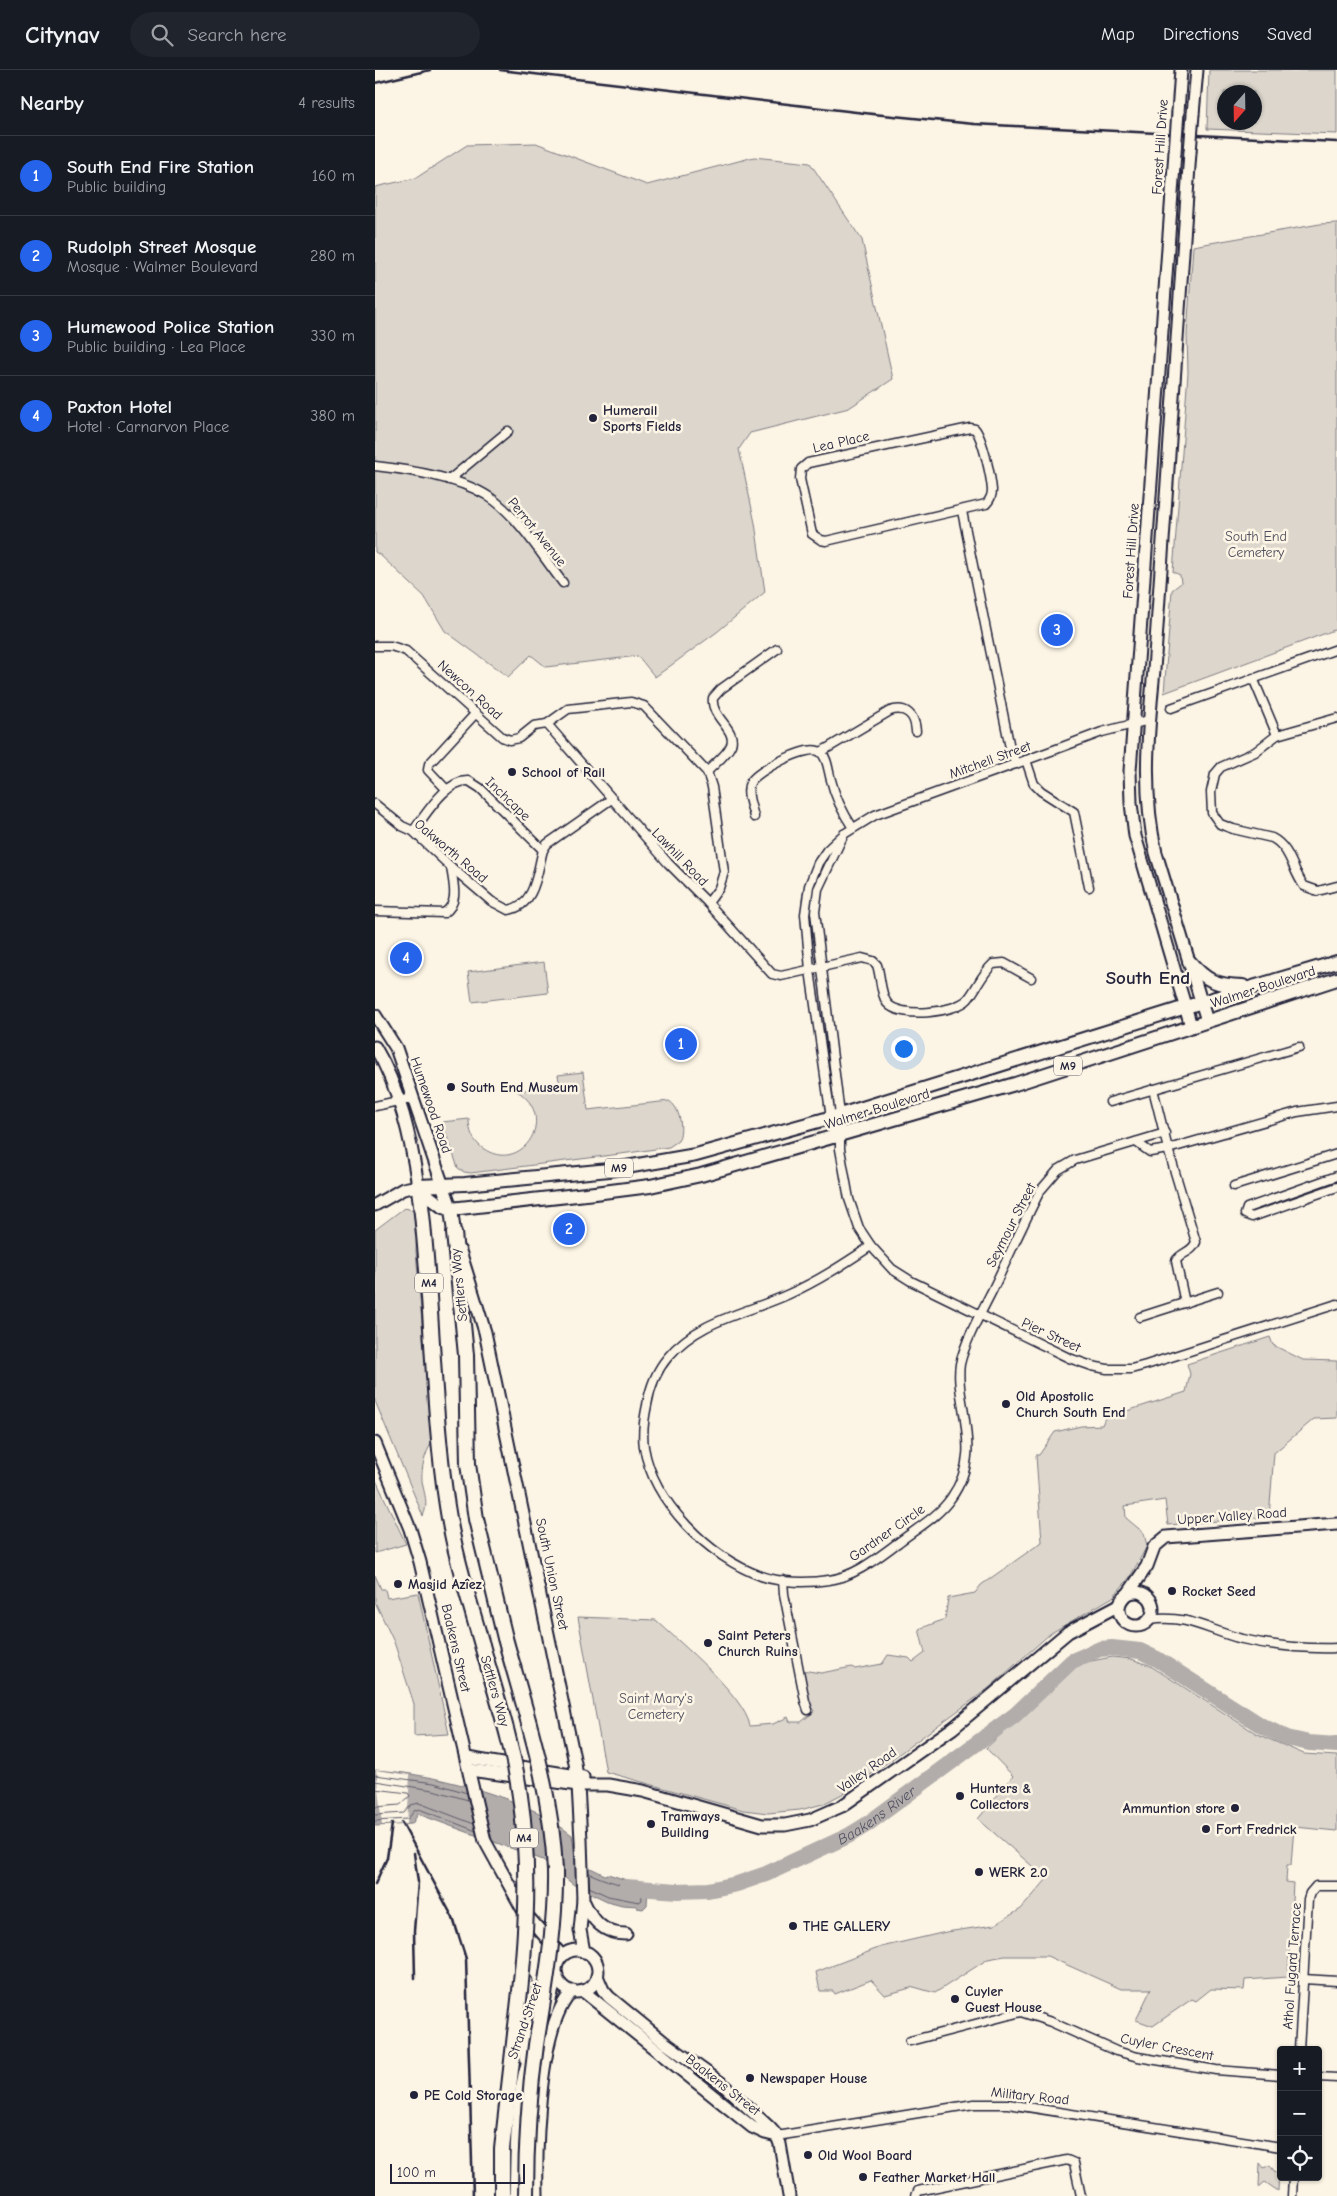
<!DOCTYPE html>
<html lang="en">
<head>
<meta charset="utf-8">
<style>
	body { margin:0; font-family:"Comic Neue",sans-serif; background:#20242c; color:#f1f3f6 }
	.controls { position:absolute; right:15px; bottom:15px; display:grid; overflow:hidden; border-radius:5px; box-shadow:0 1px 4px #0004 }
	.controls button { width:45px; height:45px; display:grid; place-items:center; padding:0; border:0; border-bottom:1px solid #363941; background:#171b24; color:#f1f3f6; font:25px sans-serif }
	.compass { position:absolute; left:842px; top:15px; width:45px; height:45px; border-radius:50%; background:#171b24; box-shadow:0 1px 4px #0004; rotate:200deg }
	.scale { position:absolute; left:15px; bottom:12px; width:135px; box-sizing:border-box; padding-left:5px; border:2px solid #22223b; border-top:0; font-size:14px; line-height:18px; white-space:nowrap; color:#22223b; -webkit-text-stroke:4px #fcf5e5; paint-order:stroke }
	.you { position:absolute; left:528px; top:978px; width:18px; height:18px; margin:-12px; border:4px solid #fff; border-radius:50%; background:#1a73e8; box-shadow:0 0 0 8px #1a73e833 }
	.badge { display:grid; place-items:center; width:32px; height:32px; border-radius:50%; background:#2563eb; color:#fff; font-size:16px; font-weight:700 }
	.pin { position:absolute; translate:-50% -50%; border:2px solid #fff; box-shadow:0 1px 5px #0006 }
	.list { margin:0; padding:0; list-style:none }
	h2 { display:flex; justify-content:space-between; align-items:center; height:65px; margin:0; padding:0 20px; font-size:21px }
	h2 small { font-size:16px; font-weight:400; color:#9ea1a6 }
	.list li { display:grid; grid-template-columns:32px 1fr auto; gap:15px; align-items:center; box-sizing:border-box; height:80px; padding:0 20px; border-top:1px solid #363941 }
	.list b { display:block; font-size:19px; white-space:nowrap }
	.list p { margin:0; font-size:16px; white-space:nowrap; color:#9ea1a6 }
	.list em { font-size:16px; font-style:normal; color:#9ea1a6 }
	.icon { flex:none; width:28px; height:28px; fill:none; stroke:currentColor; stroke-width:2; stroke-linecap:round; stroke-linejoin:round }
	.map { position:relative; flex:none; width:962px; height:2126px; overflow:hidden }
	header { display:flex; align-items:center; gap:30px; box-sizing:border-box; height:70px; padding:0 25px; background:#171b24; border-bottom:1px solid #363941 }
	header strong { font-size:24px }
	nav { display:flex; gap:28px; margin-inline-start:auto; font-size:18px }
	.search { width:350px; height:45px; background:#20242c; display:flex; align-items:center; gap:12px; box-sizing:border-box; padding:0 18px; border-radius:28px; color:#9ea1a6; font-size:19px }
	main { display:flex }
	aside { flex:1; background:#171b24 }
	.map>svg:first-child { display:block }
	.green { fill:#dcd6cc; stroke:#7f7c84; fill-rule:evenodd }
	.water { fill:#b2adab; stroke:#78757e }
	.pier { fill:#fcf5e5 }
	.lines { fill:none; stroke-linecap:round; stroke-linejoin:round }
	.shore { stroke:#5c5a68; stroke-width:1 }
	.river { stroke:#b2adab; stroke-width:16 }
	.street-casing { stroke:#22223b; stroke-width:11 }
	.secondary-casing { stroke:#22223b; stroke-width:15 }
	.primary-casing { stroke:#22223b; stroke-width:16 }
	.highway-casing { stroke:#22223b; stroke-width:18 }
	.street { stroke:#fcf5e5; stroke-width:8 }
	.secondary { stroke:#fcf5e5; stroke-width:11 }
	.primary { stroke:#fcf5e5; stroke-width:12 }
	.highway { stroke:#fcf5e5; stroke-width:14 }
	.rail { stroke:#22223b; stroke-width:2.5 }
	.secondary-bridge-casing { stroke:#22223b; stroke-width:15; stroke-linecap:butt }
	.highway-bridge-casing { stroke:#22223b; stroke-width:18; stroke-linecap:butt }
	.secondary-bridge { stroke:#fcf5e5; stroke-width:11 }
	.highway-bridge { stroke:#fcf5e5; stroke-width:14 }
	.poi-dot { fill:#22223b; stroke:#fcf5e5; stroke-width:2 }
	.labels { text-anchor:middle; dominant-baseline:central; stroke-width:5; stroke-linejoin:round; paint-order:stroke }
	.shield { fill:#fcf5e5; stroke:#63616e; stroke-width:1 }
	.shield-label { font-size:12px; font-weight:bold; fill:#22223b }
	.street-label { font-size:14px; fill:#22223b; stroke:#fcf5e5 }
	.poi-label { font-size:14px; font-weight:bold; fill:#22223b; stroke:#fcf5e5; text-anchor:start }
	.park-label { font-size:14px; fill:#504f5f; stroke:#fcf5e5 }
	.water-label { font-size:15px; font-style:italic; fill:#545362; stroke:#fcf5e5 }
	.district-label { font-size:19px; font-weight:bold; fill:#22223b; stroke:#fcf5e5 }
</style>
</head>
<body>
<header>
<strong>Citynav</strong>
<div class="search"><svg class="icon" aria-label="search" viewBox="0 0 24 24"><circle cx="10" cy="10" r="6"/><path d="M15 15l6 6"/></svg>Search here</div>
<nav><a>Map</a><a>Directions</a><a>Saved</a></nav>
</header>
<main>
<aside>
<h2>Nearby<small>4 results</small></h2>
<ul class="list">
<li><span class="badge">1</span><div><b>South End Fire Station</b><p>Public building</p></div><em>160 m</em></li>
<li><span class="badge">2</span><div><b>Rudolph Street Mosque</b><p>Mosque · Walmer Boulevard</p></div><em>280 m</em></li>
<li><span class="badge">3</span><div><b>Humewood Police Station</b><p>Public building · Lea Place</p></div><em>330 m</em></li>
<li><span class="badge">4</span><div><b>Paxton Hotel</b><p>Hotel · Carnarvon Place</p></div><em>380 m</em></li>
</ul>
</aside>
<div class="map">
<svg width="962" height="2126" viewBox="0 0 962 2126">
	<rect width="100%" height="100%" fill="#fcf5e5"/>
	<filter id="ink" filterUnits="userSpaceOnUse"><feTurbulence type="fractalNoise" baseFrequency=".02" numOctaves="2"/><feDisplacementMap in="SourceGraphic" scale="10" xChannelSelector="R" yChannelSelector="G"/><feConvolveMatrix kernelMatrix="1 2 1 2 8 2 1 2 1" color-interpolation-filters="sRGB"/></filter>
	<g filter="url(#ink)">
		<g class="green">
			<path d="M834 0H962V64L832 59ZM879 22V52H849V22Z"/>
			<path d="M161 73 272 115 379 87 435 93 487 170 518 309 474 338 375 363 364 379 380 453 390 522 342 562 280 607 263 586 171 597 156 585 133 607 70 561 49 526 5 485 0 482V117L41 108 92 75Z"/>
			<path d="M962 153V559L789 623 797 520 806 513 805 505 798 502 813 303 812 264 818 176 945 154Z"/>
			<path d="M169 892 173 923 97 932 93 902Z"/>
			<path d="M208 1002 213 1040 294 1031C305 1037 309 1060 303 1071L294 1077 253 1083 96 1103 89 1102 83 1098 67 1052 94 1049C94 1061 98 1072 109 1079 147 1104 184 1047 142 1021L185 1016 183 1005Z"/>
			<path d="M29 1138 39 1140 42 1147 41 1181 57 1372C50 1384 46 1397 47 1411 49 1424 54 1433 48 1446L0 1331V1160Z"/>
			<path d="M895 1267 898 1275 928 1290 962 1291V1348L939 1349 899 1383 894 1447 793 1455 790 1430 750 1436 751 1448 769 1463 772 1476 755 1507 738 1527 676 1563 614 1618 487 1711 469 1723 448 1734 425 1740 393 1743 368 1740 231 1702 203 1547 281 1550C305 1573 369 1625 375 1656L398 1654 413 1647 415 1652H426L440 1641 434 1633 427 1600 446 1603 477 1597 480 1599 507 1594 513 1585 534 1588 538 1592 550 1583 544 1559 570 1549 573 1528 600 1523 606 1515 667 1472 661 1385H664L680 1362 706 1356 727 1355 730 1348 811 1322 815 1304 812 1294Z"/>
			<path d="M0 1408 31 1474 0 1483Z"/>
			<path d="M0 1505 6 1519H10L12 1528 43 1523 74 1664 39 1666V1634L19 1572 0 1532Z"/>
			<path d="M737 1587 756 1589 774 1595 882 1664 929 1684 962 1686V1761L919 1757 916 1795H912L911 1812 918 1813 913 1907 870 1910 869 1920 836 1919 821 1931 817 1929 778 1956 761 1950 776 1919H746L672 1886H630L613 1889 560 1923 539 1917 510 1925 496 1910 460 1924 458 1921H445L441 1902 506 1877 571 1862 619 1855 646 1839 672 1809 603 1749 638 1706 611 1678 699 1598 711 1592Z"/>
			<path d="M885 2093 889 2098 895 2095 899 2101 904 2103 903 2121 890 2112 884 2117Z"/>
		</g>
		<path class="water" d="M0 1700C51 1703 116 1720 162 1742 174 1748 186 1757 197 1765L201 1791 230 1805 233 1804 273 1817 272 1835 268 1839 262 1838V1836L247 1835 232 1831 199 1815 168 1790 43 1744 37 1754 0 1756Z"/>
		<path class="pier" d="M1 1700 35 1705 32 1754 7 1755Z"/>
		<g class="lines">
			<g class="shore">
				<path d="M0 1705 59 1713 92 1723"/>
				<path d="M0 1711 58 1720 93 1730"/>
				<path d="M0 1719 33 1723 35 1726 25 1735 0 1737"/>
				<path d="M0 1745 29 1743 36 1735 44 1733 99 1754"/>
				<path d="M0 1751 33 1749 39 1741 44 1739 101 1761"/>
				<path d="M214 1803C230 1811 248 1815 266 1820L267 1830 264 1832 233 1826 214 1817"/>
			</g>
			<path class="river" id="s1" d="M251 1817 302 1821 333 1820 362 1814 391 1804 473 1766 491 1755 640 1645 697 1591 725 1579 737 1578 765 1581 782 1589 887 1656 912 1668 934 1673 962 1675"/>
			<defs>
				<g id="street">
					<path d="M595 358 600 359C608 369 616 407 617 420 617 426 615 430 611 434L451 471 446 470 437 464 425 409 426 399 433 393Z"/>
					<path d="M0 396C36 400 91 408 120 431 147 452 167 486 188 513"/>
					<path d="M74 410 133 361"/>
					<path d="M587 441 635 678 641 694"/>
					<path d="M0 576H16L31 581 127 667 135 670 144 668 159 656 172 654 193 639 256 632 269 636 332 702 337 717 349 802 344 818 333 833"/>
					<path d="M878 608 902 665 962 648"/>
					<path d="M796 638 962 579"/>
					<path d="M172 654 293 793 333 833 397 904 406 906 487 888 498 891 502 895C506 907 505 923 512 933 525 949 580 943 593 929 602 918 607 904 618 894L629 893 656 908"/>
					<path d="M902 665 880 682 846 697 840 704 836 722 837 743 845 754 858 759 897 768C916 778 917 800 929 816L943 821 962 816"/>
					<path d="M446 682 515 641C531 636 540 645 541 661"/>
					<path d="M651 690 659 714 666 721 699 742 714 817"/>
					<path d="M332 702C339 694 352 685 356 675 362 659 335 647 338 628L346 619 402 579"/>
					<path d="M71 719 53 700 54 694 101 643"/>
					<path d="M0 734 27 756 38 761 76 797 116 831 133 840C161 836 162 801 168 780L172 774 235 730"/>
					<path d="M379 747C377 737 370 722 375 713 381 701 434 673 445 682 453 687 453 701 456 710 460 727 468 743 478 758"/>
					<path d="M38 761C51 745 71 709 94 711L105 718 168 780"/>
					<path d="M469 764 443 819 440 842 465 1045V1079L474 1129 484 1158 496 1176 517 1199 536 1211 694 1288 717 1296 732 1299H756L771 1295 962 1234"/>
					<path d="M0 841 69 843C85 833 78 813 76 797"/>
					<path d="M778 1019 793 1079 821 1172C817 1183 806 1182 801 1191L810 1233"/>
					<path d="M735 1032 924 977"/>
					<path d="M0 1036 37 1028"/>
					<path d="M459 1069 435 900 430 844 434 816 443 793 452 780 469 764 500 745 687 677 727 662 774 650"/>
					<path d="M761 1072 775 1082 793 1079 922 1042 962 1036"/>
					<path d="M962 1106 872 1138 870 1144 877 1147 962 1117"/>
					<path d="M859 1116 962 1084"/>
					<path d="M496 1176C469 1194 443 1211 414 1224 371 1244 325 1249 293 1287 281 1301 275 1317 272 1335 269 1349 267 1364 269 1377 278 1432 335 1488 386 1506 406 1513 433 1513 454 1510 481 1506 502 1488 524 1472 541 1459 564 1446 576 1428 599 1396 593 1367 587 1331 585 1319 583 1307 585 1294 591 1269 605 1245 617 1221 633 1188 648 1154 665 1121L683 1100 700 1090 790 1063"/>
					<path d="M765 1247 843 1222"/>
					<path d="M408 1510 409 1524 430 1631 433 1640"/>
					<path d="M774 1550C813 1544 832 1560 867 1569 898 1576 930 1579 962 1578"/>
					<path d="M928 1909 962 1911"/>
					<path d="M535 1971 646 1942 676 1952 741 1981 763 1987 841 2000 906 2005"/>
					<path d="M924 1980 933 1829 935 1823 941 1816H962"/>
					<path d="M943 2007 962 2008"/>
					<path d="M402 2066 599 2034H633L906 2077"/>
					<path d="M541 2126 543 2121 692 2090 699 2093 706 2126"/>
					<path d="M917 2126 918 2107"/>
				</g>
				<g id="secondary">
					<path d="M803 42 806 0"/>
					<path d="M818 44 822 0"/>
					<path d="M800 82 755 701 756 733 760 766 816 956"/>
					<path d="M815 82 779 600C773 662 767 722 781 783L832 951"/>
					<path d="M0 945 21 978 68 1116"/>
					<path d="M0 977C25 1019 36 1069 43 1116L28 1119 0 1135"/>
					<path d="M85 1181 110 1262 200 1693 203 1715 206 1770 208 1830 205 1860 209 1882"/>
					<path d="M0 1373 35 1459 45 1492 110 1771 149 1842 187 1886"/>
					<circle cx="761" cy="1539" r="17"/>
					<path d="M752 1525 772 1496 779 1477 791 1467 962 1454"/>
					<path d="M92 1688 208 1707"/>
					<path d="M95 1700 203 1715H233L268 1721 387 1755H410L435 1750 467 1736 578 1658 693 1562 744 1535"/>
					<path d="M208 1830C217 1850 228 1864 251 1864"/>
					<circle cx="202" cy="1901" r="21"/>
					<path d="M222 1906 228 1920 234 1927 289 1972 345 2012 394 2057 402 2066 405 2074 414 2126"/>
					<path d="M208 1921 377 2057 390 2063 402 2066"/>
					<path d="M172 1940 182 1905"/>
					<path d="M150 1988 151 1911"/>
					<path d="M140 2126C142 2077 139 2022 158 1976"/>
					<path d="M162 2126C161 2080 163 1952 198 1921"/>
				</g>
				<g id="primary">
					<path d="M814 891C832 912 841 915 868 916"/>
					<path d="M962 892 827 932 465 1045 321 1085 234 1100 90 1114 43 1116 44 1119 68 1137 76 1139 220 1123 275 1116 326 1105 640 1014 962 909"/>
					<path d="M68 1116 76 1139 79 1163"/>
				</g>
				<g id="highway">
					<path d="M44 1119C58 1224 56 1331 72 1436 79 1483 94 1529 107 1575"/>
					<path d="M79 1163 91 1285 93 1394 101 1449 130 1568"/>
					<path d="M127 2126V2079L140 1964"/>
				</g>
			</defs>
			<use href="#street" class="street-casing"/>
			<use href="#secondary" class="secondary-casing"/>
			<use href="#primary" class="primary-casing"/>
			<use href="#highway" class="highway-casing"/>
			<use href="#street" class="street"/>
			<use href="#secondary" class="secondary"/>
			<use href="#primary" class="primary"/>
			<use href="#highway" class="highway"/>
			<g class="rail">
				<path d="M125 0 498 44 599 54 962 72"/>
				<path d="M0 13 55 0"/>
				<path d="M27 1753 78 1848 91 1889 98 2126"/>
				<path d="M39 1783 43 1812 39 1861 40 1908"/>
				<path d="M0 1814 12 1788 17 1754"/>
			</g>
			<defs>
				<g id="secondary-bridge">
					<path d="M800 82 803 42"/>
					<path d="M815 82 818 44"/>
				</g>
				<g id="highway-bridge">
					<path d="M130 1568C151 1644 177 1721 180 1801 181 1860 170 1917 161 1975 154 2025 151 2075 151 2126"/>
					<path d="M107 1575C121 1625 138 1675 145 1726 157 1806 150 1885 140 1964"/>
				</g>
			</defs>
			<use href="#secondary-bridge" class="secondary-bridge-casing"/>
			<use href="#highway-bridge" class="highway-bridge-casing"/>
			<use href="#secondary-bridge" class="secondary-bridge"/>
			<use href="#highway-bridge" class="highway-bridge"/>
		</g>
	</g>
	<g class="poi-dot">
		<circle cx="218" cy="348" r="5"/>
		<circle cx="137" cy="702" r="5"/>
		<circle cx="76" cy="1017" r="5"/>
		<circle cx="631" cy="1334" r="5"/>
		<circle cx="23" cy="1514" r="5"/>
		<circle cx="797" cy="1521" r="5"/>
		<circle cx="333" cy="1573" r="5"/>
		<circle cx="585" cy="1726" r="5"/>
		<circle cx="860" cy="1738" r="5"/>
		<circle cx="276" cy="1754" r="5"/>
		<circle cx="831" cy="1759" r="5"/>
		<circle cx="604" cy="1802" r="5"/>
		<circle cx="418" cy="1856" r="5"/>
		<circle cx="580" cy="1929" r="5"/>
		<circle cx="375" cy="2008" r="5"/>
		<circle cx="39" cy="2025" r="5"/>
		<circle cx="433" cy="2085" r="5"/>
		<circle cx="488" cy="2107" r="5"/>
	</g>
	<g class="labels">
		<g class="shield">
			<rect x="679" y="986.5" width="28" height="19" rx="4"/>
			<rect x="230" y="1088.5" width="28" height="19" rx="4"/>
			<rect x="40" y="1203.5" width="28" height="19" rx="4"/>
			<rect x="135" y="1758.5" width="28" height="19" rx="4"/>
		</g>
		<g class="shield-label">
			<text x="693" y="996">M9</text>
			<text x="244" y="1098">M9</text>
			<text x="54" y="1213">M4</text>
			<text x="149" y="1768">M4</text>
		</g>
		<g class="street-label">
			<text transform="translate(785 77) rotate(-86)">Forest Hill Drive</text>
			<text transform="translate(466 372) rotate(-13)">Lea Place</text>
			<text transform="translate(162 462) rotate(51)">Perrot Avenue</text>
			<text transform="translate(756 481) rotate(-86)">Forest Hill Drive</text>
			<text transform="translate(95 620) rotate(42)">Newcon Road</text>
			<text transform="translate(615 690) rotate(-20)">Mitchell Street</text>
			<text transform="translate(133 729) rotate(44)">Inchcape</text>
			<text transform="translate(76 781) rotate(40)">Oakworth Road</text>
			<text transform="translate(305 787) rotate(46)">Lawhill Road</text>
			<text transform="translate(888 917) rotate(-18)">Walmer Boulevard</text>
			<text transform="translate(56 1035) rotate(71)">Humewood Road</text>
			<text transform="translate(502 1039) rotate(-17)">Walmer Boulevard</text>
			<text transform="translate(636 1155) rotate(-63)">Seymour Street</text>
			<text transform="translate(84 1215) rotate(-96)">Settlers Way</text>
			<text transform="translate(676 1265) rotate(25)">Pier Street</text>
			<text transform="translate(857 1446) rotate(-4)">Upper Valley Road</text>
			<text transform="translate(512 1463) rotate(-35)">Gardner Circle</text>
			<text transform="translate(177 1504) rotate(78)">South Union Street</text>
			<text transform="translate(81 1578) rotate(77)">Baakens Street</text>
			<text transform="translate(120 1621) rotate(74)">Settlers Way</text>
			<text transform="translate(492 1700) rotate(-35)">Valley Road</text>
			<text transform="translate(917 1896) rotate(-86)">Athol Fugard Terrace</text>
			<text transform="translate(150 1951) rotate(-71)">Strand Street</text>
			<text transform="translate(792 1977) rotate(11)">Cuyler Crescent</text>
			<text transform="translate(348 2015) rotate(38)">Baakens Street</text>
			<text transform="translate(655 2026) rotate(6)">Military Road</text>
		</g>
		<g class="poi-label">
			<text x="228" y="340">Humerail<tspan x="228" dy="16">Sports Fields</tspan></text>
			<text x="147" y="702">School of Rail</text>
			<text x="86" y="1017">South End Museum</text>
			<text x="641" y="1326">Old Apostolic<tspan x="641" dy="16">Church South End</tspan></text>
			<text x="33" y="1514">Masjid Azîez</text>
			<text x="807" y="1521">Rocket Seed</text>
			<text x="343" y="1565">Saint Peters<tspan x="343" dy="16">Church Ruins</tspan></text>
			<text x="595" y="1718">Hunters &amp;<tspan x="595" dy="16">Collectors</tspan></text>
			<text x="850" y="1738" text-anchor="end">Ammuntion store</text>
			<text x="286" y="1746">Tramways<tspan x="286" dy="16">Building</tspan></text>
			<text x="841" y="1759">Fort Fredrick</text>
			<text x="614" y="1802">WERK 2.0</text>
			<text x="428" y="1856">THE GALLERY</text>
			<text x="590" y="1921">Cuyler<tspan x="590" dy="16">Guest House</tspan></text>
			<text x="385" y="2008">Newspaper House</text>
			<text x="49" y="2025">PE Cold Storage</text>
			<text x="443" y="2085">Old Wool Board</text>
			<text x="498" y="2107">Feather Market Hall</text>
		</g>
		<g class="park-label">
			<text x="881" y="466">South End<tspan x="881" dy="16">Cemetery</tspan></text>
			<text x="281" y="1628">Saint Mary's<tspan x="281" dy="16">Cemetery</tspan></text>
		</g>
		<g class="water-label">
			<text stroke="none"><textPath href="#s1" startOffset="268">Baakens River</textPath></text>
		</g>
		<g class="district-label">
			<text x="773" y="908">South End</text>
		</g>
	</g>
</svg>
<div class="controls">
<button>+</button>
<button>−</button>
<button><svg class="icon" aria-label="locate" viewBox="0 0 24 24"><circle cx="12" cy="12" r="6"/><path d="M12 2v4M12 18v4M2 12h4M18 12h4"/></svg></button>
</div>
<svg class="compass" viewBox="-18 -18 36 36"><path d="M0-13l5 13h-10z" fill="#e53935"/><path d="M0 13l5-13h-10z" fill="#9ea1a6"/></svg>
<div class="scale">100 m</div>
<div class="you"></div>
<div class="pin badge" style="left:306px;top:974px">1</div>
<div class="pin badge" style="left:194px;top:1159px">2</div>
<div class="pin badge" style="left:682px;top:560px">3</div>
<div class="pin badge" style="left:31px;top:888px">4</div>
</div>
</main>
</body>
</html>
